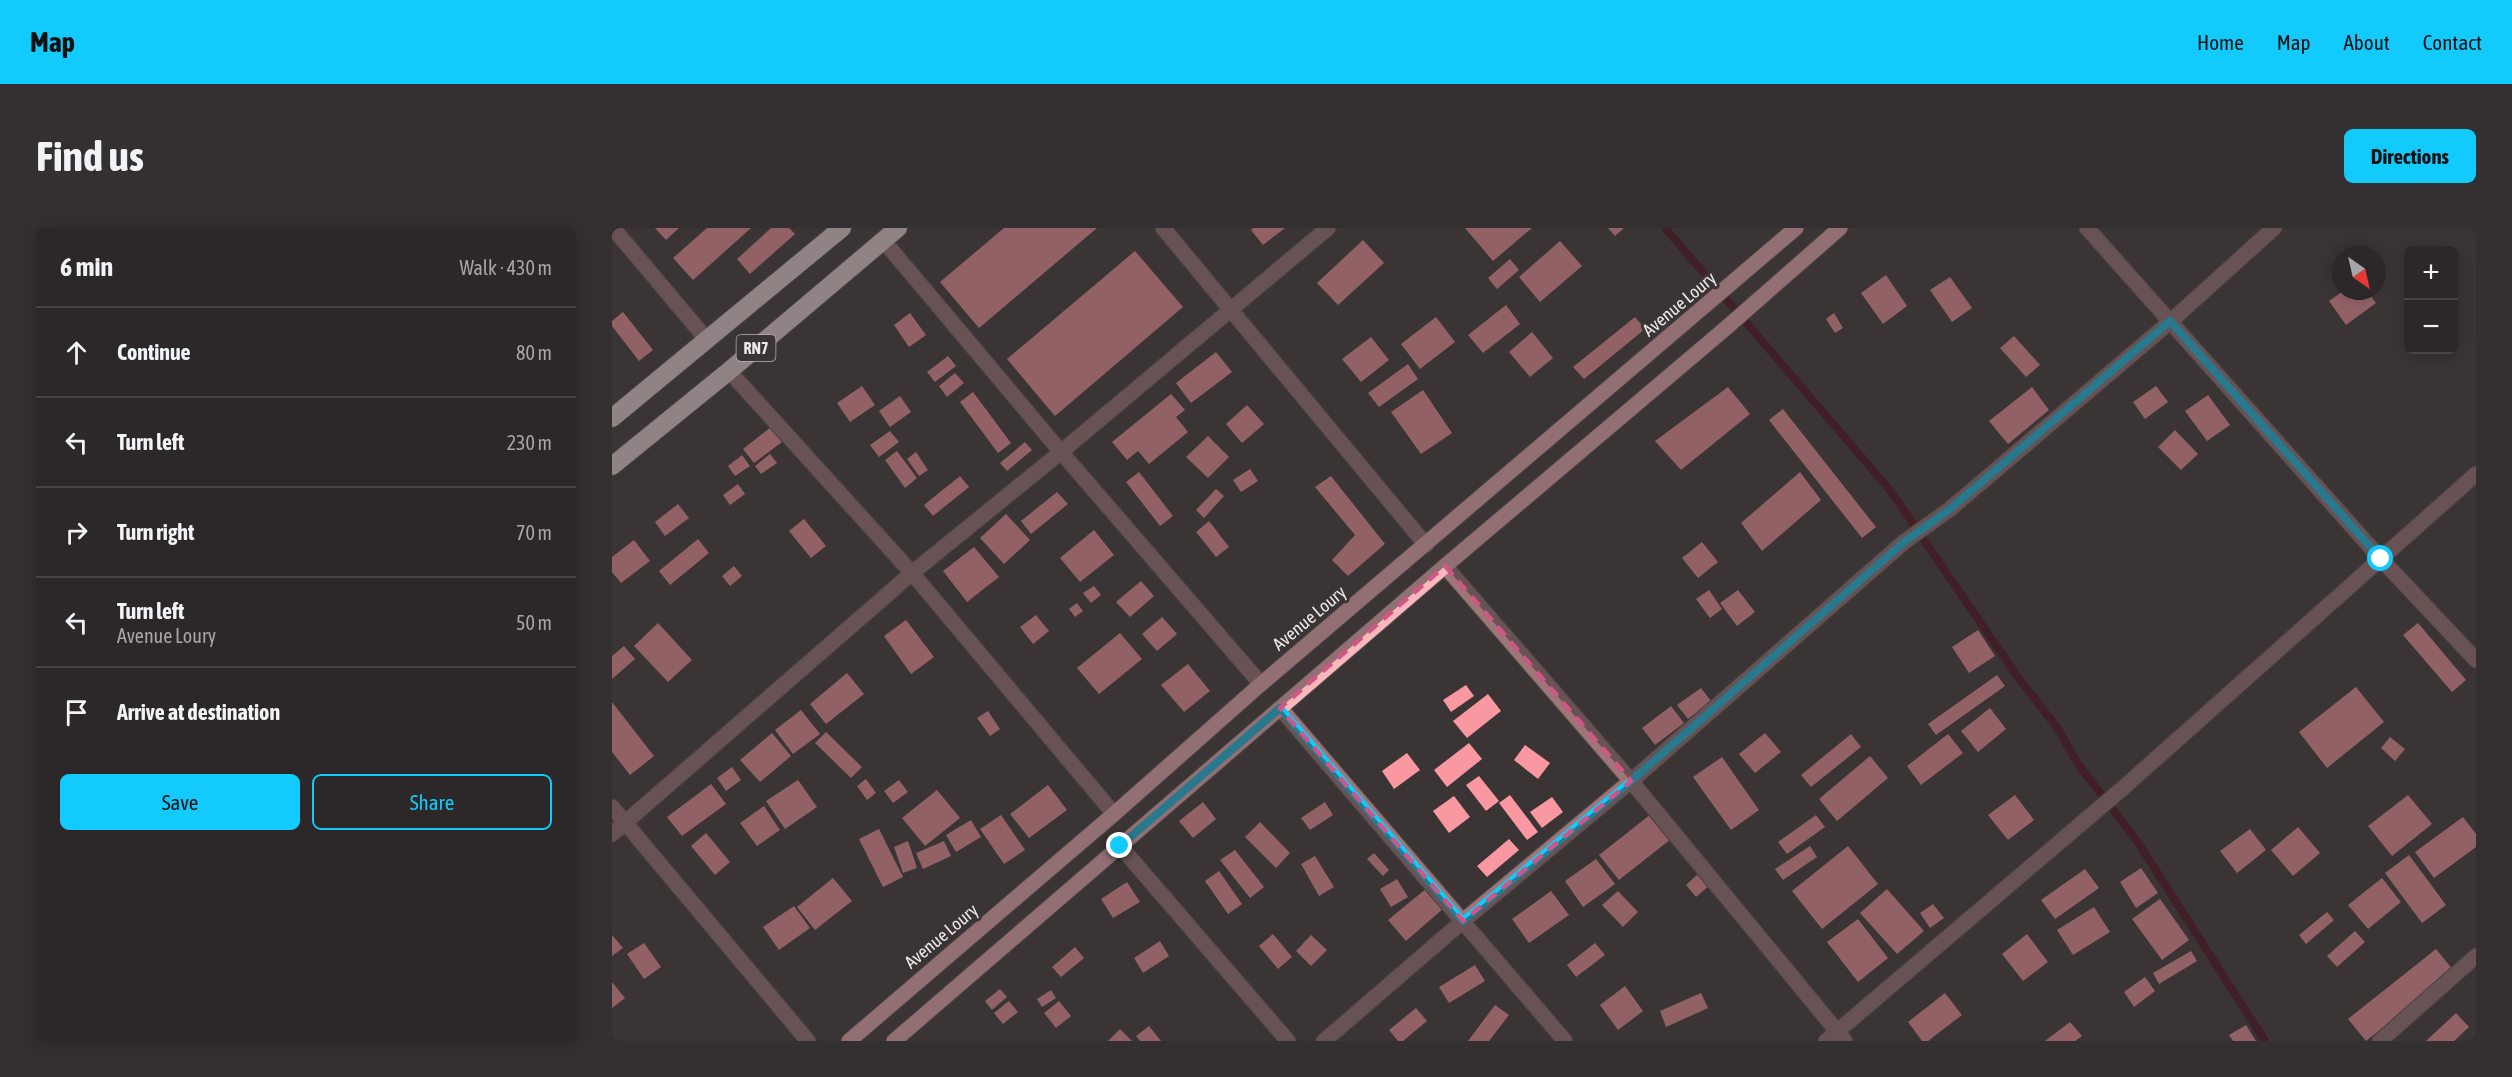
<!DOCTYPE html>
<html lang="en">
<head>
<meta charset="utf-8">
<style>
	body { margin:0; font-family:"Asap Condensed",sans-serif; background:#342f30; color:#f1f3f6 }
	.controls { position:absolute; right:18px; top:18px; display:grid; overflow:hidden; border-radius:9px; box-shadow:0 3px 15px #0003 }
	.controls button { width:54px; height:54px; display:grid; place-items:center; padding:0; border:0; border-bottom:2px solid #484445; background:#2c2728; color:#f1f3f6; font:30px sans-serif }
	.compass { position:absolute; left:1720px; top:18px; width:54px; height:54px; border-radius:50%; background:#2c2728; box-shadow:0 3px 15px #0003; rotate:146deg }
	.stop { position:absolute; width:18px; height:18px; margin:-14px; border:4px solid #12cafb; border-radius:50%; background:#fff }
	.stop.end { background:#12cafb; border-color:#fff; box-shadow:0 2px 6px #0008 }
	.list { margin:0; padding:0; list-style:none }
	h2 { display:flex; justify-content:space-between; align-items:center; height:78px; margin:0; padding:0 24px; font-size:26px }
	h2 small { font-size:20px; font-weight:400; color:#a6a5a8 }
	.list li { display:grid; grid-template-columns:39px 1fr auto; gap:18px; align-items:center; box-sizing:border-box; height:90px; padding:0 24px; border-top:2px solid #484445 }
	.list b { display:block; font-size:22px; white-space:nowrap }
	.list p { margin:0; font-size:20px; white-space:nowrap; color:#a6a5a8 }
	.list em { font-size:20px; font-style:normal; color:#a6a5a8 }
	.actions { display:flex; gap:12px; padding:18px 24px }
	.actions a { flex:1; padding:14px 0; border:2px solid #12cafb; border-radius:9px; text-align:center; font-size:21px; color:#12cafb }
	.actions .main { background:#12cafb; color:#111 }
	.icon { flex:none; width:33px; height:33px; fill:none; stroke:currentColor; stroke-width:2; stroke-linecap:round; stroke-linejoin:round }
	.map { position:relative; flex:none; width:1864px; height:813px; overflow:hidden; border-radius:9px }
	header { display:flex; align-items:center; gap:36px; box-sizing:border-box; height:84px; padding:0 30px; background:#12cafb; color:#111 }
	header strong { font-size:28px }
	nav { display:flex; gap:33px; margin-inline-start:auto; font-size:21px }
	.intro { display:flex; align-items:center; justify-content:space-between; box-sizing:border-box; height:144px; padding:0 36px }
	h1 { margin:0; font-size:42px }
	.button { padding:15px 27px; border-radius:9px; background:#12cafb; color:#111; font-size:21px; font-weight:700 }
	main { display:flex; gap:36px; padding:0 36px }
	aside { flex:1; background:#2c2728; border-radius:9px; box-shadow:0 3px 15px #0003 }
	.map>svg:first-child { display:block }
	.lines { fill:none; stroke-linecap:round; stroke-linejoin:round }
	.stream { stroke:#470516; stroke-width:8 }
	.building { fill:#fa98a2 }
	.minor-casing { stroke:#575152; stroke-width:17 }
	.major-casing { stroke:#575152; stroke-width:17 }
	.highway-casing { stroke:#575152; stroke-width:20 }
	.minor { stroke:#9f7578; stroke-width:15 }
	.major { stroke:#fcb7bc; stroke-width:15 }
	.highway { stroke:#f9e3e5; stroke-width:18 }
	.route { stroke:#12cafb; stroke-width:8 }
	.marked { fill:none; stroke:#cf5786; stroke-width:4.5; stroke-dasharray:12 8; stroke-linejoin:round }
	.labels { text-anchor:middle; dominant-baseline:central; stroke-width:6; stroke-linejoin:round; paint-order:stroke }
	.shield { fill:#3b3435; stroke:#b8b3b3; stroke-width:1.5 }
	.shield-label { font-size:16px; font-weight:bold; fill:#ede9e9 }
	.street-label { font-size:18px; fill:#ede9e9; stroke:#3b3435 }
</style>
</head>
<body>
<header>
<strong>Map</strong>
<nav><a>Home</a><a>Map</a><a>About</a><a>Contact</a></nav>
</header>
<div class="intro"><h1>Find us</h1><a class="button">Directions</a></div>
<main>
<aside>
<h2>6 min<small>Walk · 430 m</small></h2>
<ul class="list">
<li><svg class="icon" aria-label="ahead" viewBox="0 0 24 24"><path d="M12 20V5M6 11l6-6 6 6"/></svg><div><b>Continue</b></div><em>80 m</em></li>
<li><svg class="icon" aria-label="left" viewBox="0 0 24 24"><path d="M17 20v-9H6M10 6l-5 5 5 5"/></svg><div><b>Turn left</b></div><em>230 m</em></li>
<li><svg class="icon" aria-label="right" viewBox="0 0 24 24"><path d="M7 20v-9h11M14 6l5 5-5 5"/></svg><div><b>Turn right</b></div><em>70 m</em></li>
<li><svg class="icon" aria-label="left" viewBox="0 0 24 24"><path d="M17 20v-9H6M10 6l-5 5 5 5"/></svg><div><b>Turn left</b><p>Avenue Loury</p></div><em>50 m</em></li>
<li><svg class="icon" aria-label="arrive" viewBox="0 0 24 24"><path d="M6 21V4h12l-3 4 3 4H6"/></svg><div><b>Arrive at destination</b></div></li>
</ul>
<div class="actions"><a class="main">Save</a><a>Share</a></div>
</aside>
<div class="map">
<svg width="1864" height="813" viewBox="0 0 1864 813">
	<rect width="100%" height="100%" fill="#3b3435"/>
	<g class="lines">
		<path class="stream" d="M1053 0 1277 261 1403 445 1446 501 1466 536 1527 616 1653 813"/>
	</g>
	<g class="building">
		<path d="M43 0H67L54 12Z"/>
		<path d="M95 0H139L81 52 61 30Z"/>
		<path d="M159 0H177L183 6 138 46 125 31Z"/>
		<path d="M392 0H485L367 100 328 54Z"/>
		<path d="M641 0H673L651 17 639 2Z"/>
		<path d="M853 0H920L881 33Z"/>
		<path d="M996 0H1012L1003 8Z"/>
		<path d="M751 12 772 35 726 77 705 55Z"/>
		<path d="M948 13 970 38 928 74 907 49Z"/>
		<path d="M523 23 571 79 443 188 395 131Z"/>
		<path d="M898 31 907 42 885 61 876 50Z"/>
		<path d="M1274 47 1295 78 1271 96 1249 65Z"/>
		<path d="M1338 49 1360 80 1340 94 1318 62Z"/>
		<path d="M1731 63H1755L1764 75 1734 97 1717 73Z"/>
		<path d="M894 77 908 96 871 125 856 107Z"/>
		<path d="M11 84 41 122 27 133 0 98V93Z"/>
		<path d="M298 85 314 107 297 119 282 97Z"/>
		<path d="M1222 85 1231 100 1223 105 1214 91Z"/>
		<path d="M824 89 843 114 808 141 789 116Z"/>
		<path d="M1023 89 1033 101 972 151 961 139Z"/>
		<path d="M920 104 941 130 918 149 897 124Z"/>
		<path d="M1402 108 1428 137 1414 149 1388 120Z"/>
		<path d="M759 109 777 132 749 154 730 131Z"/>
		<path d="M604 124 620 144 579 175 564 155Z"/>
		<path d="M336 128 344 138 323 154 315 144Z"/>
		<path d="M796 136 806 151 767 179 756 165Z"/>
		<path d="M343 145 352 155 335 169 327 158Z"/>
		<path d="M250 158 263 177 238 194 225 175Z"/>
		<path d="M1544 158 1556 174 1533 191 1521 174Z"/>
		<path d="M1116 159 1138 186 1069 242 1043 213Z"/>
		<path d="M1420 159 1437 182 1396 216 1377 193Z"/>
		<path d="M811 162 840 205 809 226 779 184Z"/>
		<path d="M361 164 399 215 386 225 348 174Z"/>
		<path d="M559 166 573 182 564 189 576 204 537 236 526 223 515 232 500 214Z"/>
		<path d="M1596 167 1618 197 1595 213 1573 183Z"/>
		<path d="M288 168 299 184 278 199 267 183Z"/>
		<path d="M635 177 652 196 630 215 614 196Z"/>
		<path d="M1171 181 1264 299 1250 310 1157 192Z"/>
		<path d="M159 199 170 214 142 235 131 221Z"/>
		<path d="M1563 202 1586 226 1569 242 1546 219Z"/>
		<path d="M278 203 287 214 267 229 258 217Z"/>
		<path d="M596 208 617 229 596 250 574 229Z"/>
		<path d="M413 214 420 222 395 243 388 235Z"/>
		<path d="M285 223 305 250 293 260 273 232Z"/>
		<path d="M304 224 316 242 307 248 295 231Z"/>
		<path d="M158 226 165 235 149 246 143 238Z"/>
		<path d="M130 227 138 238 123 248 116 238Z"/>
		<path d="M638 241 646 253 629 264 621 252Z"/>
		<path d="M527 244 561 288 548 298 514 254Z"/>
		<path d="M1188 244 1209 272 1150 323 1129 295Z"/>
		<path d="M348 248 357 259 321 288 312 277Z"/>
		<path d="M719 248 773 316 736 348 720 332 743 307 703 259Z"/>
		<path d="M126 256 133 266 118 277 111 267Z"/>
		<path d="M604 261 612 268 592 290 584 282Z"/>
		<path d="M445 264 456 276 419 306 409 293Z"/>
		<path d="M66 276 77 290 53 308 43 294Z"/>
		<path d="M394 286 418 312 392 336 368 310Z"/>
		<path d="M192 291 214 318 199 330 177 303Z"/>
		<path d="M597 293 617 319 604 329 584 304Z"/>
		<path d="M482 302 502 327 468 354 448 330Z"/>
		<path d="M86 311 97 325 58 357 47 343Z"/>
		<path d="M22 312 38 333 9 355 0 344V329Z"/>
		<path d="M1090 314 1106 334 1086 350 1070 330Z"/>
		<path d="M362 319 387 349 355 374 331 343Z"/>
		<path d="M122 338 130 348 118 358 110 348Z"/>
		<path d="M529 353 542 368 518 389 504 374Z"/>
		<path d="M482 358 489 367 479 375 471 365Z"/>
		<path d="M1097 362 1110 381 1098 390 1084 371Z"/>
		<path d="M1126 362 1143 384 1125 398 1108 375Z"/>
		<path d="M465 375 471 383 463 389 457 381Z"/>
		<path d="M424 387 437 403 421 416 408 399Z"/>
		<path d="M550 389 565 406 545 423 530 406Z"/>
		<path d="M294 392 322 429 299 446 272 408Z"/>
		<path d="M46 395 80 432 56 454 22 418Z"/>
		<path d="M1806 395 1854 452 1840 464 1791 407Z"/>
		<path d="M1366 402 1383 428 1357 445 1340 419Z"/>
		<path d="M508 405 530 431 487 466 465 440Z"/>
		<path d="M12 418 23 431 0 451V428Z"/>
		<path d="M576 436 598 463 572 484 549 457Z"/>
		<path d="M235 445 252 466 214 496 198 476Z"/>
		<path d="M1385 447 1393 458 1324 507 1316 496Z"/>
		<path d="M854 457 862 468 839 484 831 472Z"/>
		<path d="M1744 459 1772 494 1715 540 1687 504Z"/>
		<path d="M1089 460 1099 473 1076 491 1065 477Z"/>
		<path d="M876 466 889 483 855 510 841 493Z"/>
		<path d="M0 474 42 528 18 547 0 524Z"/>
		<path d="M1059 478 1072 495 1043 517 1030 500Z"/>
		<path d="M1378 480 1394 501 1366 524 1349 503Z"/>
		<path d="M189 482 208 506 181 526 163 502Z"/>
		<path d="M376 483 388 501 378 508 365 490Z"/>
		<path d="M214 504 250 539 239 550 203 515Z"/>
		<path d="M160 505 179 528 148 554 128 532Z"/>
		<path d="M1153 505 1169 524 1143 545 1127 526Z"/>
		<path d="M1239 506 1249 519 1199 559 1189 547Z"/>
		<path d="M1336 506 1351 525 1309 557 1295 538Z"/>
		<path d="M1778 509 1793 521 1783 533 1769 520Z"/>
		<path d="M857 515 870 531 835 559 822 542Z"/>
		<path d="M913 517 938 535 926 551 902 532Z"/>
		<path d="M795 525 808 542 782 561 770 543Z"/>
		<path d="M1258 528 1276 550 1225 593 1207 571Z"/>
		<path d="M1110 529 1147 582 1119 602 1081 549Z"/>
		<path d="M120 539 129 552 114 563 105 550Z"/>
		<path d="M867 548 887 573 874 583 854 557Z"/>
		<path d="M254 551 264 565 255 572 245 558Z"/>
		<path d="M186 552 205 579 173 601 154 573Z"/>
		<path d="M287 552 296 564 281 575 272 563Z"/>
		<path d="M99 556 114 576 70 608 55 589Z"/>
		<path d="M436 557 455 582 417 610 398 586Z"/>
		<path d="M325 562 348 590 313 618 290 590Z"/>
		<path d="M898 567 926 604 915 612 887 575Z"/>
		<path d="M1403 567 1422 592 1396 612 1376 587Z"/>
		<path d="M1796 567 1820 596 1780 628 1756 598Z"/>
		<path d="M842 568 858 589 837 605 821 583Z"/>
		<path d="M940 569 951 584 930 600 918 584Z"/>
		<path d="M591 574 604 591 581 610 567 593Z"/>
		<path d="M713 574 721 587 698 602 689 590Z"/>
		<path d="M152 578 168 602 145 618 128 595Z"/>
		<path d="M1039 586 1059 611 1007 652 987 627Z"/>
		<path d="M389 587 413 622 392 636 368 601Z"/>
		<path d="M1204 587 1213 599 1175 626 1166 614Z"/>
		<path d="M1851 589 1864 606V619L1822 650 1803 624Z"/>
		<path d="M359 592 369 609 344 624 334 607Z"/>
		<path d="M648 594 678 625 664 640 633 609Z"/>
		<path d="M1686 599 1708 625 1681 648 1659 622Z"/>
		<path d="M267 601 291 649 271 659 247 611Z"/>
		<path d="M1638 601 1654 622 1625 645 1608 623Z"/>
		<path d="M94 605 118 634 103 647 79 618Z"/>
		<path d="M897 611 907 622 875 649 865 638Z"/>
		<path d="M296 613 305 640 291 645 282 619Z"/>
		<path d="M332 613 339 628 311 641 304 625Z"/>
		<path d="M1198 618 1205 629 1171 652 1163 641Z"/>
		<path d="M1236 618 1266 656 1210 701 1180 663Z"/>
		<path d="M623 622 652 659 638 670 608 632Z"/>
		<path d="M762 625 777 642 771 648 755 631Z"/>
		<path d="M1797 627 1834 677 1810 695 1773 645Z"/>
		<path d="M703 628 722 659 707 668 689 636Z"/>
		<path d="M984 631 1003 656 971 679 953 653Z"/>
		<path d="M1529 640 1546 665 1524 680 1508 654Z"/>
		<path d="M1473 641 1487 660 1443 691 1429 672Z"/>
		<path d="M607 643 630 676 616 686 593 653Z"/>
		<path d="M1087 645 1098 657 1084 669 1074 657Z"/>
		<path d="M221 650 240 673 203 702 185 679Z"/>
		<path d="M1770 650 1789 674 1756 701 1736 677Z"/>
		<path d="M785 651 796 669 779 679 768 661Z"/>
		<path d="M515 654 528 674 501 690 489 671Z"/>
		<path d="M815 660 832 680 794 713 776 692Z"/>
		<path d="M1275 661 1312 703 1285 726 1248 685Z"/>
		<path d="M939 663 957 687 917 715 900 691Z"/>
		<path d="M1006 663 1026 684 1011 699 990 677Z"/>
		<path d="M1548 671 1577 712 1550 732 1520 691Z"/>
		<path d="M1321 676 1332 690 1318 700 1308 685Z"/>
		<path d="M182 678 198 700 167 722 151 699Z"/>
		<path d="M1482 679 1498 704 1461 727 1445 702Z"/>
		<path d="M1715 684 1722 692 1694 716 1687 707Z"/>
		<path d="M1246 691 1276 730 1246 754 1215 714Z"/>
		<path d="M1743 703 1753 714 1725 739 1715 728Z"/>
		<path d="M661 706 680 729 666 741 647 718Z"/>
		<path d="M1415 706 1436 734 1411 753 1390 726Z"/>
		<path d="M0 707 11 720 0 728Z"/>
		<path d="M699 707 715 722 699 738 684 723Z"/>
		<path d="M548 713 557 728 531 745 522 730Z"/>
		<path d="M32 715 49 739 32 751 15 726Z"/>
		<path d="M983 715 993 727 964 749 955 737Z"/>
		<path d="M463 719 472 730 449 749 440 739Z"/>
		<path d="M1824 721 1842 743 1754 813 1736 791Z"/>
		<path d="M1579 723 1585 733 1547 756 1541 745Z"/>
		<path d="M863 737 873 753 837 775 827 759Z"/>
		<path d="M1533 749 1543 763 1522 779 1512 764Z"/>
		<path d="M0 754 13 770 0 780Z"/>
		<path d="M1013 758 1031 783 1006 802 988 777Z"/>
		<path d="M388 761 395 769 380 782 373 773Z"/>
		<path d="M439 762 444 770 430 779 425 771Z"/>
		<path d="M1089 765 1096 780 1054 799 1048 783Z"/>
		<path d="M1333 765 1350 787 1316 813H1310L1296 794Z"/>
		<path d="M397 773 406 784 391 796 382 785Z"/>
		<path d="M447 773 459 788 444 800 432 785Z"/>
		<path d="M883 777 897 787 877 813H856Z"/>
		<path d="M804 780 815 793 791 813H786L777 802Z"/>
		<path d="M1844 785 1857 799 1842 813H1814Z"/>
		<path d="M1458 794 1470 808 1463 813H1433Z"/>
		<path d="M1634 797 1644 813H1621L1617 807Z"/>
		<path d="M537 798 549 813H528L524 808Z"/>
		<path d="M508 801 520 813H496Z"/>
	</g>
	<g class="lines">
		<defs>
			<g id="minor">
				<path d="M1 0 96 113"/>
				<path d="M551 0 814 317"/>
				<path d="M1475 0 1769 331 1864 432"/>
				<path d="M271 12 449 224 649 456"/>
				<path d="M117 143 300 345 502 586"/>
				<path d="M833 338 1019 553 1233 813"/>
				<path d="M668 480 953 813"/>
				<path d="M0 579 196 813"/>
				<path d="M0 606 300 345 449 224 716 0"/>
				<path d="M508 618 676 813"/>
				<path d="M712 813 851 693 1019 553 1292 314 1338 281 1559 93 1662 0"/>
				<path d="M1214 813 1511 560 1864 246"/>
				<path d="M1768 813 1864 728"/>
			</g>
			<g id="major">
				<path d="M237 813 502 586 649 456 1184 0"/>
				<path d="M282 813 833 338 1114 100 1228 0"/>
			</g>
			<g id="highway">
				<path d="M0 190 230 0"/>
				<path d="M0 238 117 143 286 0"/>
			</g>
		</defs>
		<use href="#minor" class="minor-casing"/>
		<use href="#major" class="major-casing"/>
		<use href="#highway" class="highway-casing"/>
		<use href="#minor" class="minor"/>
		<use href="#major" class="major"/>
		<use href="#highway" class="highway"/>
	</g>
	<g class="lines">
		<path class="route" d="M508 618 668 480 851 693 1019 553 1292 314 1338 281 1558 93 1769 331"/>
	</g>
	<path d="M0 0H1864V813H0ZM833 338 1019 553 851 693 668 480Z" fill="#3b3435" fill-opacity=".55" fill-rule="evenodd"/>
	<path class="marked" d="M833 338 1019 553 851 693 668 480Z"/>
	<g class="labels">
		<rect class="shield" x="124.5" y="107" width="39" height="26" rx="4.5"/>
		<g class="shield-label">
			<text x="144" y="120">RN7</text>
		</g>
		<g class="street-label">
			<text transform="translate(1067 76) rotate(-40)">Avenue Loury</text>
			<text transform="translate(697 390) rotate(-40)">Avenue Loury</text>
			<text transform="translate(329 708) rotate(-40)">Avenue Loury</text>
		</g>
	</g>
</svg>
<div class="controls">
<button>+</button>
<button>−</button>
</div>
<svg class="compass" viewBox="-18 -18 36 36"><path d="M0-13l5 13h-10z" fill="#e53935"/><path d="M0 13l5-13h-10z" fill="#a6a5a8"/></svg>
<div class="stop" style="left:1769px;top:331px"></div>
<div class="stop end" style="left:508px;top:618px"></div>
</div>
</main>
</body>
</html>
